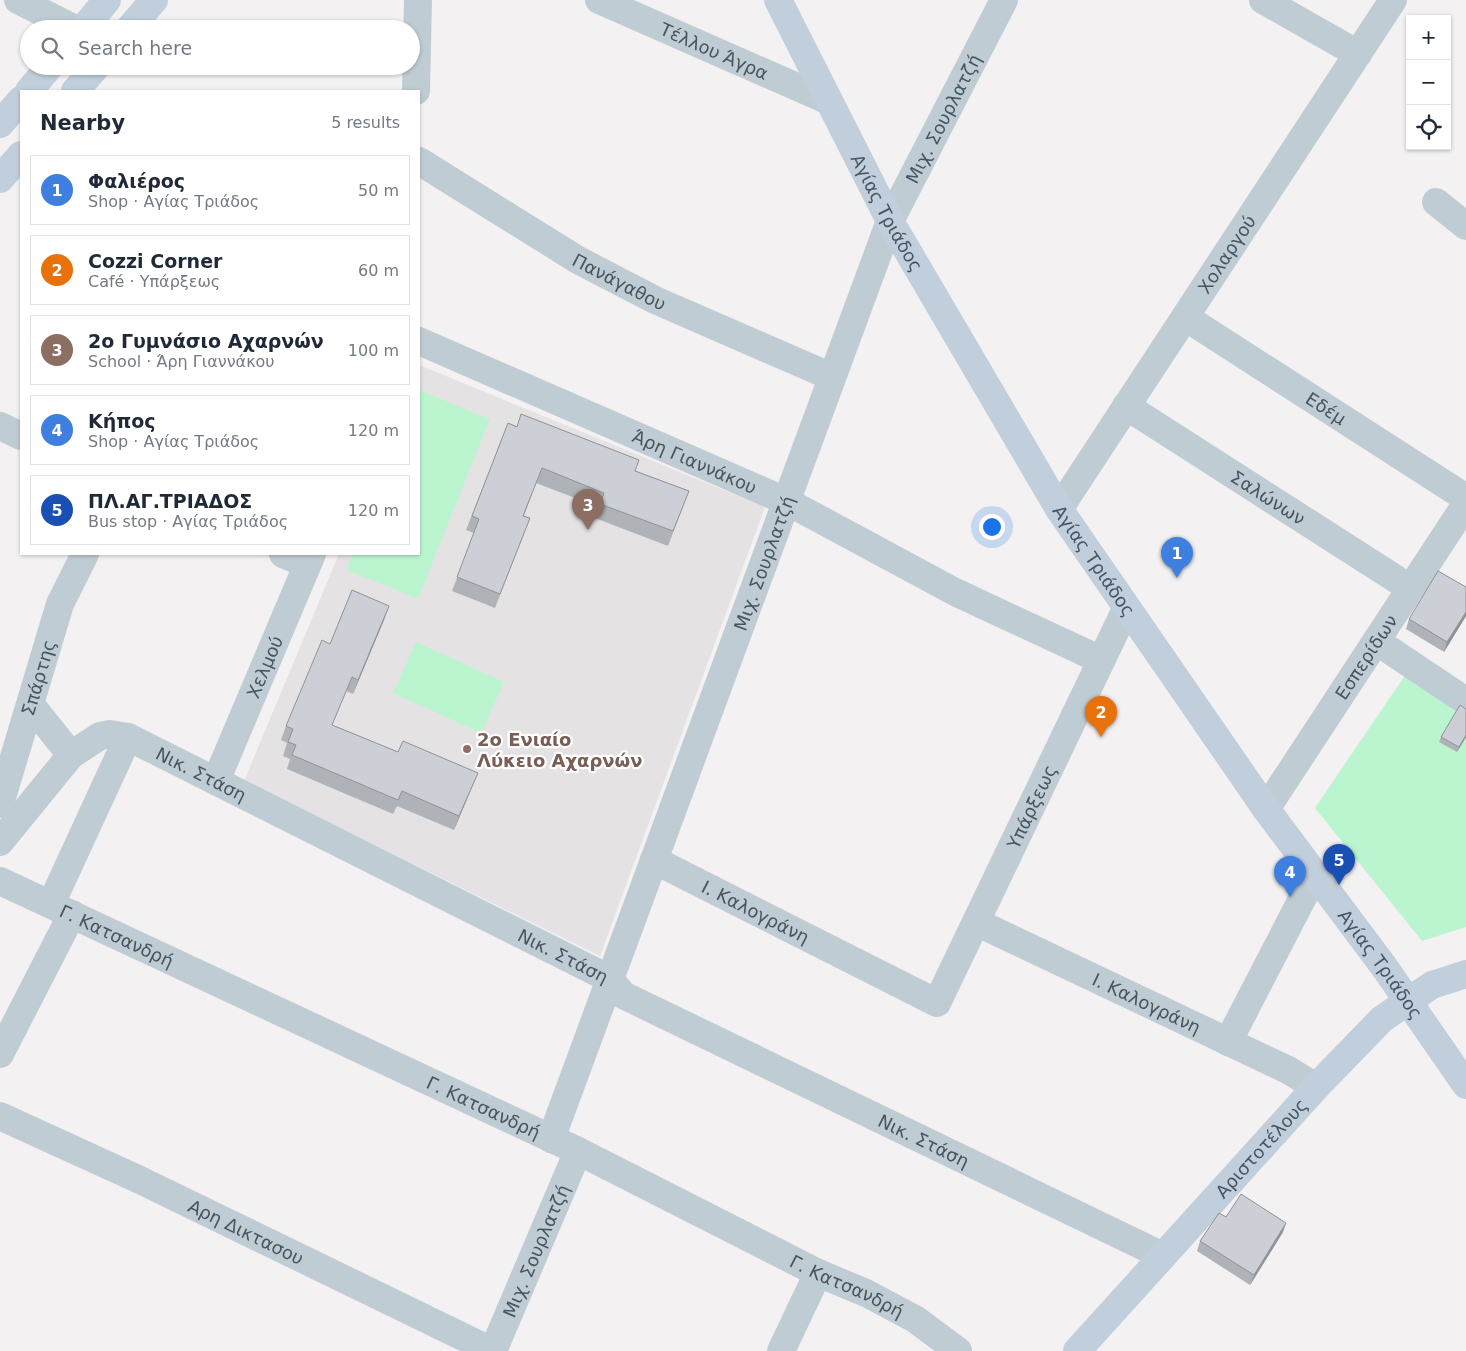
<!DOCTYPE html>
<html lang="en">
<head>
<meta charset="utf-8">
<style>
	body { margin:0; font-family:"DejaVu Sans",sans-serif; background:#f6f6f7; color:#1f2937 }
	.controls { position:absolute; right:15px; top:15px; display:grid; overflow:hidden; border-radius:0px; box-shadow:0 1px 4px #0004 }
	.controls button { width:45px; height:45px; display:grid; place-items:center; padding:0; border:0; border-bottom:1px solid #e0e1e3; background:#fff; color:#1f2937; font:25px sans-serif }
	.you { position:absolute; left:991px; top:526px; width:18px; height:18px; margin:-12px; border:4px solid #fff; border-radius:50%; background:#1a73e8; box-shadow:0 0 0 8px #1a73e833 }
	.badge { display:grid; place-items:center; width:32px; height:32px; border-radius:50%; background:#0379fb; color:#fff; font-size:16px; font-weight:700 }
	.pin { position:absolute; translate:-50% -41px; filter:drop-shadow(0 1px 2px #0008) }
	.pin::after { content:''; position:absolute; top:26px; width:18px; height:15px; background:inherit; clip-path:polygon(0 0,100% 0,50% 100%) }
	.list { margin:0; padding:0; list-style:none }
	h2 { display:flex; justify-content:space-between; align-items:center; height:65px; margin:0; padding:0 20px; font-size:21px }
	h2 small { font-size:16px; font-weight:400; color:#747a83 }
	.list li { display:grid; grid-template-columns:32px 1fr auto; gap:15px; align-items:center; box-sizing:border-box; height:70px; margin:0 10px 10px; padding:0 10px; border:1px solid #e0e1e3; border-radius:0px }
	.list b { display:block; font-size:19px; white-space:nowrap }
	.list p { margin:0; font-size:16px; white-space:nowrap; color:#747a83 }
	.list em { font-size:16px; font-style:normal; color:#747a83 }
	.icon { flex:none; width:28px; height:28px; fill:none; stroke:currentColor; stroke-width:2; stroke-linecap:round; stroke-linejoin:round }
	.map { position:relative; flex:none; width:1466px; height:1351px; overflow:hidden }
	.search { position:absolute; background:#fff; box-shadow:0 1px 4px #0004; left:20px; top:20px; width:400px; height:55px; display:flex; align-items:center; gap:12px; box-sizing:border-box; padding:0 18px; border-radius:28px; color:#747a83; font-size:19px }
	.panel { position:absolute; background:#fff; box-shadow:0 1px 4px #0004; left:20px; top:90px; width:400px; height:465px; border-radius:0px }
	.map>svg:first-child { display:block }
	.education { fill:#e5e2e3 }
	.green { fill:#bbf5cf }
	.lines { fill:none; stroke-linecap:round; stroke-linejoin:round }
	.street { stroke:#c0ccd4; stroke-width:28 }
	.secondary { stroke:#c1cfdc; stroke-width:28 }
	.wall { fill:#afb3b8 }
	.shaded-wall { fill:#8f9296 }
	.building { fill:#ccd0d6; stroke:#8f9296 }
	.education-dot { fill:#8d6e63; stroke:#fff; stroke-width:2 }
	.labels { text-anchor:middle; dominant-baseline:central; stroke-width:4.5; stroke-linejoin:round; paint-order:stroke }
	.street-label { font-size:18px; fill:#465561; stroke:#fff }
	.education-label { font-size:18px; font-weight:bold; fill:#785e54; stroke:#fff; text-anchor:start }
</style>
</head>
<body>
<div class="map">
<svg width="1466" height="1351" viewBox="0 0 1466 1351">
	<rect width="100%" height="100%" fill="#f3f1f1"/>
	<path class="education" d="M419 365 765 507 600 956 244 781 339 554H419Z"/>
	<g class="green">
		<path d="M419 390 490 419 418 599 347 570 353 554H419Z"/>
		<path d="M416 642 504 682 481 733 393 693Z"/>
		<path d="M1410 668 1466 701V927L1422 941 1315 808Z"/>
	</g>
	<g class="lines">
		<g class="street">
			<path d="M18 0 75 29"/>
			<path id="s1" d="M599 0 829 101"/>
			<path d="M1263 0 1358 54"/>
			<path d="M416 91 418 0"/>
			<path id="s2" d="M419 161 578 260 655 300 832 377"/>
			<path d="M1436 202 1466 226"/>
			<path id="s3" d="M1185 317 1466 498"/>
			<path id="s4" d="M419 341 786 501 955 592 1101 660"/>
			<path id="s5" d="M1126 406 1410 588"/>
			<path d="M0 426 21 436"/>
			<path id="s6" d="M1059 509 1393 0"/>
			<path d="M283 554 307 564"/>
			<path d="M1376 641 1466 701"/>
			<path d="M31 705 71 755"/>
			<path id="s7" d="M216 781 312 554"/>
			<path id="s8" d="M0 804 60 604 85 554"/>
			<path id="s9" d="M1266 809 1466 504"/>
			<path d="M0 842 71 755 100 736 110 734 128 737"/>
			<path id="s10" d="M654 860 937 1003 1126 609"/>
			<path id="s11" d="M0 881 578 1151 818 1273 866 1293 915 1319 958 1351"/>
			<path id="s12" d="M51 904 128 737 610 979 623 995 1163 1256"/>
			<path id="s13" d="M976 922 1288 1070 1316 1087"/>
			<path d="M1228 1042 1314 876"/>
			<path d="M0 1054 72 914"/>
			<path id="s14" d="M0 1116 140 1180 492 1351"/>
			<path id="s15" d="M551 1139 890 221 1004 0"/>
			<path id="s16" d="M493 1351 578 1151"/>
			<path d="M781 1351 818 1273"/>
		</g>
		<g class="secondary">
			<path id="s17" d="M778 0 890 221 1059 509 1266 809 1385 968 1466 1085"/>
			<path d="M83 29 107 0"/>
			<path d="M129 29 154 0"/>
			<path d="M29 91 50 66"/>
			<path d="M75 91 97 66"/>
			<path d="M0 124 21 100"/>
			<path d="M0 179 21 155"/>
			<path id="s18" d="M1077 1351 1316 1087 1382 1019 1432 985 1466 974"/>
		</g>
	</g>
	<g class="wall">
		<path d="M508 423 689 491 668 546 595 518 599 507 536 483 524 516 530 518 495 608 452 591 474 533 466 530Z"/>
		<path d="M1466 587V616L1444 652 1406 629 1409 619Z"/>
		<path d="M389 606 384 620 353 694 346 691 332 725 472 787 454 830 397 806 393 814 287 769 290 759 283 756 287 743 281 740 286 726Z"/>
		<path d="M1466 709V737L1457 752 1439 742 1441 737Z"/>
		<path d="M1226 1217 1283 1232 1250 1285 1197 1251 1200 1241Z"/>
	</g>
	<g class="shaded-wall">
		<path d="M389 606 384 620 353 694 358 680Z"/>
		<path d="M1466 612V616L1444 652 1447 642Z"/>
		<path d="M1466 735V737L1457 752 1459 747Z"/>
		<path d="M478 773 472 787 454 830 459 816Z"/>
		<path d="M1286 1223 1283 1232 1250 1285 1254 1275Z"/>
	</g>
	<g class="building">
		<path d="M521 414 639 460 635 471 689 491 673 531 600 504 604 493 542 468 523 516 530 518 500 594 457 577 479 519 472 516 508 423 517 427Z"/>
		<path d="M1438 571 1466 587V612L1447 642 1409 619Z"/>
		<path d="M352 590 389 606 358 680 352 677 332 725 398 752 403 741 478 773 459 816 402 791 398 800 292 755 296 745 288 742 293 729 286 726 322 640 330 644Z"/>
		<path d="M1460 705 1466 709V735L1459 747 1441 737Z"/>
		<path d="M1241 1194 1286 1223 1254 1275 1200 1241 1219 1213 1226 1217Z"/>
	</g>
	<circle class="education-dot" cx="467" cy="749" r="5"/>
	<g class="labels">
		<g class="street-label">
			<text stroke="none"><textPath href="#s1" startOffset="126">Τέλλου Άγρα</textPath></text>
			<text stroke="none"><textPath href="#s15" startOffset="1094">Μιχ. Σουρλατζή</textPath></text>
			<text stroke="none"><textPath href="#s17" startOffset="239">Αγίας Τριάδος</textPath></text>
			<text stroke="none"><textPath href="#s6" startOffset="305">Χολαργού</textPath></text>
			<text stroke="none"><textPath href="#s2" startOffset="234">Πανάγαθου</textPath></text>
			<text stroke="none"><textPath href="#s3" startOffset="168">Εδέμ</textPath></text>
			<text stroke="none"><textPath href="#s4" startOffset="301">Άρη Γιαννάκου</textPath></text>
			<text stroke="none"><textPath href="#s5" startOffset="169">Σαλώνων</textPath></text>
			<text stroke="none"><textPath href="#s17" startOffset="644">Αγίας Τριάδος</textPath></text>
			<text stroke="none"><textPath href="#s15" startOffset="614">Μιχ. Σουρλατζή</textPath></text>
			<text stroke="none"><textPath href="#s9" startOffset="182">Εσπερίδων</textPath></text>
			<text stroke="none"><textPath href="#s7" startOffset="124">Χελμού</textPath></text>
			<text stroke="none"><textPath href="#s8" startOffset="132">Σπάρτης</textPath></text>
			<text stroke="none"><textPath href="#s12" startOffset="266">Νικ. Στάση</textPath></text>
			<text stroke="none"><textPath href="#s10" startOffset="535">Υπάρξεως</textPath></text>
			<text stroke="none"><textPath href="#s10" startOffset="114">Ι. Καλογράνη</textPath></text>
			<text stroke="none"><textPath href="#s11" startOffset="129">Γ. Κατσανδρή</textPath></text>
			<text stroke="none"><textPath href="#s12" startOffset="671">Νικ. Στάση</textPath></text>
			<text stroke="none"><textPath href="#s17" startOffset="1139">Αγίας Τριάδος</textPath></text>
			<text stroke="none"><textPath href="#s13" startOffset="189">Ι. Καλογράνη</textPath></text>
			<text stroke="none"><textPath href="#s11" startOffset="534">Γ. Κατσανδρή</textPath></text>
			<text stroke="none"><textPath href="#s12" startOffset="1078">Νικ. Στάση</textPath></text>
			<text stroke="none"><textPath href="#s18" startOffset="274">Αριστοτέλους</textPath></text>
			<text stroke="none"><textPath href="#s14" startOffset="272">Αρη Δικτασου</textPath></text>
			<text stroke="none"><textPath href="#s16" startOffset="109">Μιχ. Σουρλατζή</textPath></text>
			<text stroke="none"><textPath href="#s11" startOffset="939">Γ. Κατσανδρή</textPath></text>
		</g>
		<g class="education-label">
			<text x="477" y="739">2ο Ενιαίο<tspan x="477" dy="21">Λύκειο Αχαρνών</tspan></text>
		</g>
	</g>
</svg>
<div class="controls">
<button>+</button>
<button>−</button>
<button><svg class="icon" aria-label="locate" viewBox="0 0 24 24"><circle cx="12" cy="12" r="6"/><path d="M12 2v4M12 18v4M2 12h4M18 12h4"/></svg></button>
</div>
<div class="you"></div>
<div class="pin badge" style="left:1177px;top:578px;background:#3f7fe0">1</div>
<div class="pin badge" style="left:1101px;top:737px;background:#e8710a">2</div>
<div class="pin badge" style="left:588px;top:530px;background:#8d6e63">3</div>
<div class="pin badge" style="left:1290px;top:897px;background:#3f7fe0">4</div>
<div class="pin badge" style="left:1339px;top:885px;background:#1a4fb4">5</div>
<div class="search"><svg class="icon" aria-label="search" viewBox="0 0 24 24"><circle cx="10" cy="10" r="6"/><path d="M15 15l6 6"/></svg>Search here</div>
<section class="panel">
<h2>Nearby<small>5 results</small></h2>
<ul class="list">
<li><span class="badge" style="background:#3f7fe0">1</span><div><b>Φαλιέρος</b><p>Shop · Αγίας Τριάδος</p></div><em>50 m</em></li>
<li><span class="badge" style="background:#e8710a">2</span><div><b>Cozzi Corner</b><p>Café · Υπάρξεως</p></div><em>60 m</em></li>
<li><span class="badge" style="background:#8d6e63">3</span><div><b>2ο Γυμνάσιο Αχαρνών</b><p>School · Άρη Γιαννάκου</p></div><em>100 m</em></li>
<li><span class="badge" style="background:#3f7fe0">4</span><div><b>Κήπος</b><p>Shop · Αγίας Τριάδος</p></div><em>120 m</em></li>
<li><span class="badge" style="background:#1a4fb4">5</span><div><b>ΠΛ.ΑΓ.ΤΡΙΑΔΟΣ</b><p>Bus stop · Αγίας Τριάδος</p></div><em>120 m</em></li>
</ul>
</section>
</div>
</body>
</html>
